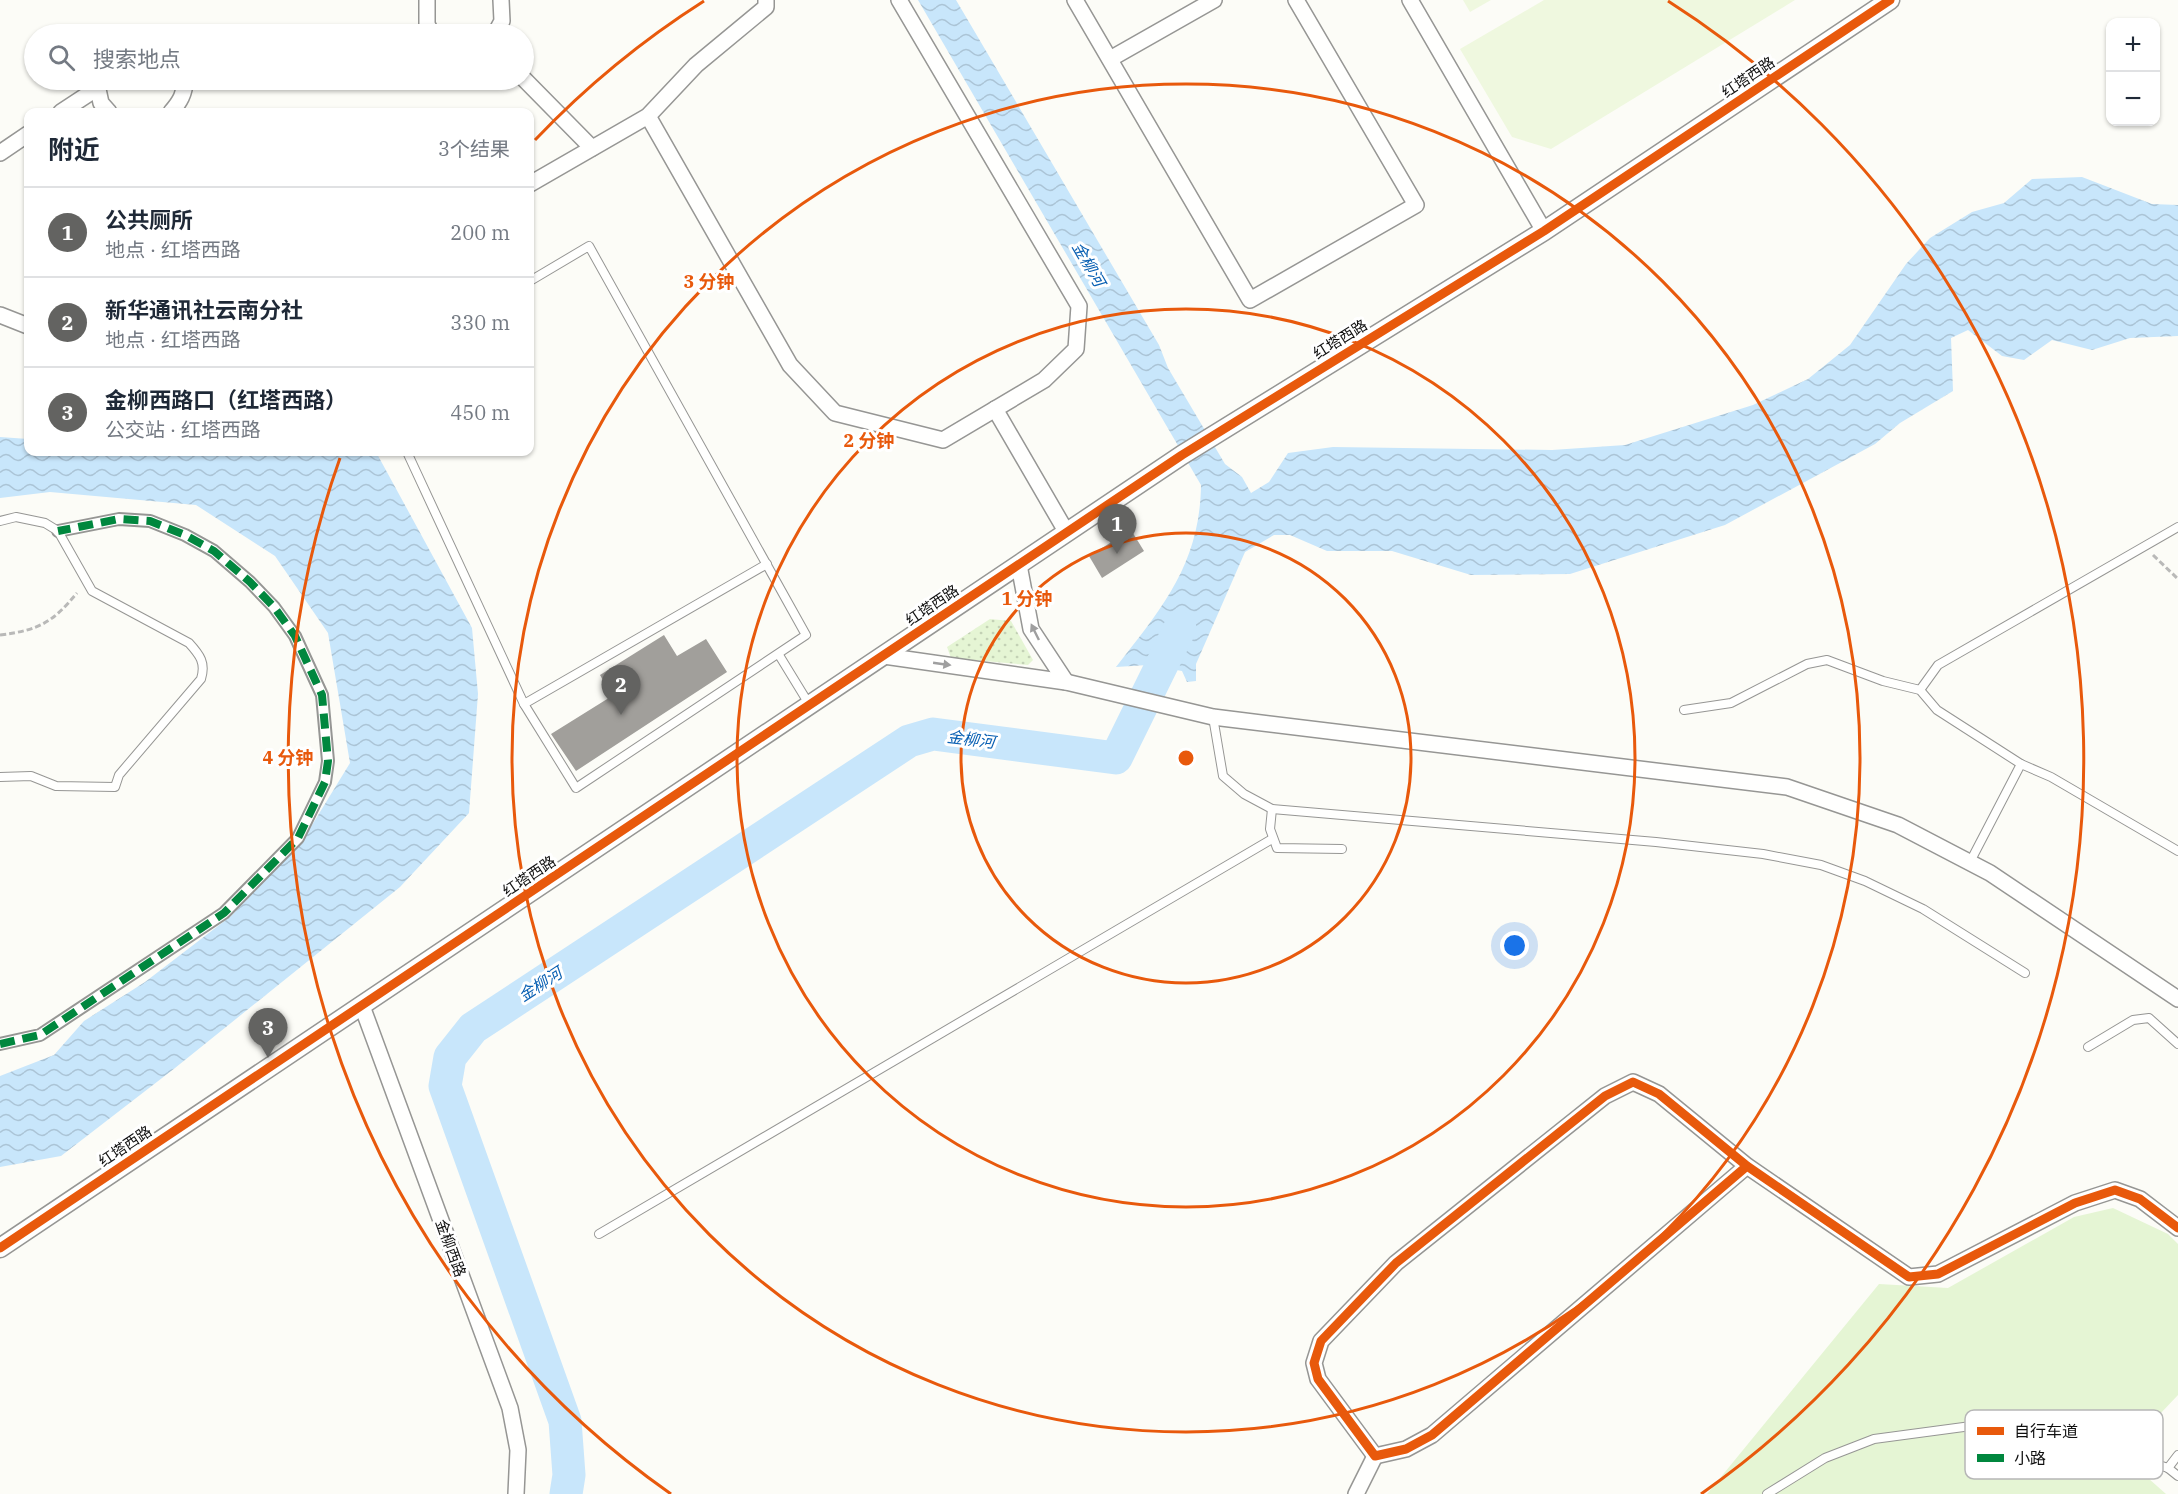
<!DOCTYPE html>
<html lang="zh">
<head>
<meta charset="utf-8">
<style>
	body { margin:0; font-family:"IBM Plex Serif","Noto Sans SC",serif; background:#f2f2f3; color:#1f2937 }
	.controls { position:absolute; right:18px; top:18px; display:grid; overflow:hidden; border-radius:12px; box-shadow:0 2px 4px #0004 }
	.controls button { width:54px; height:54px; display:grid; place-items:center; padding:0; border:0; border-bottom:2px solid #e0e1e3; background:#fff; color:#1f2937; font:30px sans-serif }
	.you { position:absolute; left:1515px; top:946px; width:21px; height:21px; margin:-15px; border:4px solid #fff; border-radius:50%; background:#1a73e8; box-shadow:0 0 0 9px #1a73e833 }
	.badge { display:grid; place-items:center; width:39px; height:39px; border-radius:50%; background:#636361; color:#fff; font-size:20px; font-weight:700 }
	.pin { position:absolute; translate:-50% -50px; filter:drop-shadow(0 2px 3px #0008) }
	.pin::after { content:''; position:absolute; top:32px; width:21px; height:18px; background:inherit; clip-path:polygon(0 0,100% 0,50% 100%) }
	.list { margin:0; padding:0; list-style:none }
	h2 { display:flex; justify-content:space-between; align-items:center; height:78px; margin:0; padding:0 24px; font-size:26px }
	h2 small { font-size:20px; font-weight:400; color:#747a83 }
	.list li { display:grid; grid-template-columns:39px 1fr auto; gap:18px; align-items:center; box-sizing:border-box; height:90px; padding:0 24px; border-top:2px solid #e0e1e3 }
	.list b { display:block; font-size:22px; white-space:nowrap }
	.list p { margin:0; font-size:20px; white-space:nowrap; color:#747a83 }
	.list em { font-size:20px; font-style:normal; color:#747a83 }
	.icon { flex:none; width:33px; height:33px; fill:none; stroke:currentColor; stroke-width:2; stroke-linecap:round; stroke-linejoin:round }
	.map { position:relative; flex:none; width:2178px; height:1494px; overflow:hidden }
	.search { position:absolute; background:#fff; box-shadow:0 2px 4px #0004; left:24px; top:24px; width:510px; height:66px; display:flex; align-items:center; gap:15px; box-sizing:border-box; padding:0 21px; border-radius:33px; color:#747a83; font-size:22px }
	.panel { position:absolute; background:#fff; box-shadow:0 2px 4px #0004; left:24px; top:108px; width:510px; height:348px; border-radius:12px }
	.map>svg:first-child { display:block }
	.grass { fill:url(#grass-dots) }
	.park { fill:#e5f5d4 }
	.pitch { fill:#eff8df }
	.water { fill:url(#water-waves) }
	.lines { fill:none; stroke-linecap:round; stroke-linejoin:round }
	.river { stroke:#c8e6fb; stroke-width:33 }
	.building { fill:#a19f9b }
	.service-casing { stroke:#969694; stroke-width:10 }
	.pedestrian-casing { stroke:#969694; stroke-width:14 }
	.minor-casing { stroke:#969694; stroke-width:18 }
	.tertiary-casing { stroke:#969694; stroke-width:21 }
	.path { stroke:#b9b9b8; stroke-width:3; stroke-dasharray:6 3; stroke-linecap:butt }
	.service { stroke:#fffffe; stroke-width:8 }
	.pedestrian { stroke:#fffffe; stroke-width:10 }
	.minor { stroke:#fffffe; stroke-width:15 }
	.tertiary { stroke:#fffffe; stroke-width:18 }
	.quiet { stroke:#00873e; stroke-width:8; stroke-dasharray:15 8; stroke-linecap:butt }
	.cycleway-casing { stroke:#fff; stroke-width:13 }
	.cycleway { stroke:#e8590c; stroke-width:9 }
	.oneway { fill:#9f9f9f }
	.ring { fill:none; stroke:#e8590c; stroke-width:3 }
	.labels { text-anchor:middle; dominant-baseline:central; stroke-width:6; stroke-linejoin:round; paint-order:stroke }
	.street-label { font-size:15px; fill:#101010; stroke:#fff }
	.water-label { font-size:16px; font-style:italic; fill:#0960b3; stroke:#fff }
	.key { fill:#fff; stroke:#b7b7b7; stroke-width:1.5 }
	.key-label { font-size:16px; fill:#101010 }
	.centre { fill:#e8590c; stroke:#fff; stroke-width:3 }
	.ring-label { font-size:18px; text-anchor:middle; font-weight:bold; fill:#e8590c; stroke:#fff; stroke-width:6; stroke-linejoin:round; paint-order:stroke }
</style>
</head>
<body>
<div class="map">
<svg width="2178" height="1494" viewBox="0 0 2178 1494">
	<defs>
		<pattern id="grass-dots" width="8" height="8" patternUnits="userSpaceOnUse" patternTransform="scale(1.5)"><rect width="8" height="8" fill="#e5f5d4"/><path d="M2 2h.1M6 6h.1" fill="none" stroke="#c3d1b5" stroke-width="1.8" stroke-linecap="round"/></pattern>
		<pattern id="water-waves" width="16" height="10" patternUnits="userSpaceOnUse" patternTransform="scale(1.5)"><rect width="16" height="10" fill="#c8e6fb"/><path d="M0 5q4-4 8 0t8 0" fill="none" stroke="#abc4d6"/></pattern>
	</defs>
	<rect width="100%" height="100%" fill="#fcfcf7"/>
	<path class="grass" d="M990 619 1011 621 1033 660 1028 665 951 658 947 647Z"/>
	<path class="park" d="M2113 1208 2168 1234 2178 1244V1395L2141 1434 2148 1478 2166 1494H1707L1879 1284 1948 1288 2074 1217Z"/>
	<g class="pitch">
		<path d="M1463 0H1491L1470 12Z"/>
		<path d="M1544 0H1795L1551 149 1512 137 1460 49Z"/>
	</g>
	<g class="water">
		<path d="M918 0H956L1159 345 1168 368 1225 464 1242 477 1251 493 1269 482 1288 453 1333 447 1552 450 1625 445 1753 405 1808 379 1850 345 1906 264 1930 238 1972 212 2004 203 2032 179 2082 177 2152 204 2178 205V336L2130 338 2092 350 2052 340 2024 360 2002 356 1968 330 1951 338 1953 391 1900 423 1875 444 1725 525 1570 574 1471 575 1392 551H1327L1290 535H1274L1245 552 1196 664V681L1187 682 1182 671 1148 665 1116 667C1162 608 1200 564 1201 485Z"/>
		<path d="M0 437 28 439V452H376L472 628 478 694 469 813 400 887 175 1068 61 1156 0 1167V1076L54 1055 84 1021 145 982 231 916 301 843 350 763 328 633 275 556 196 505 50 492 0 498Z"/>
	</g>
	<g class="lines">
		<path class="river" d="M566 1494 569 1475 565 1421 445 1086 450 1057 473 1028 909 741 933 734 1116 758 1180 628"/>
	</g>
	<g class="building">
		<path d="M1131 530 1144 551 1102 578 1089 556Z"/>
		<path d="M664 635 677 656 706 639 727 672 576 771 551 734 612 696 600 675Z"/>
	</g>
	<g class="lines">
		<defs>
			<g id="service">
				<path d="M407 452 524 704 576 788 806 635 589 246 530 281"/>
				<path d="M0 521 16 517 45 523 58 531 92 591 189 643C200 655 206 663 201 679L119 775 115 787 56 786 31 776 0 777"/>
				<path d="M779 655 809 704"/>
				<path d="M1920 690 1938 665 2178 527"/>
				<path d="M524 704 767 564"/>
				<path d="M1684 710 1731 703 1807 664 1827 660 1883 681 1920 690 1937 710 2021 764 2051 777 2178 851"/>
				<path d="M1213 717 1223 776 1244 794 1272 809 1656 842 1763 854 1821 865 1865 881 1923 909 2025 973"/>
				<path d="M1272 809 1270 829 1277 848 1342 849"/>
				<path d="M1970 862 2021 764"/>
				<path d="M2088 1047 2133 1020 2149 1018 2178 1044"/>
				<path d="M599 1234 1272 839"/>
				<path d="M2168 1468 2178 1455"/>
				<path d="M1767 1494 1825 1458 1874 1439 1986 1424 2071 1436 2168 1468 2178 1476"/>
			</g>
			<path id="pedestrian" d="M0 1044 40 1035 224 913 298 838 325 782 328 761 322 695 295 636 274 607 250 582 214 551 185 535 150 521 119 519 58 531"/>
			<g id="minor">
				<path d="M427 0V24L432 34"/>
				<path d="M1075 0 1250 300 1416 205 1296 0"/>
				<path d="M1410 0 1544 231"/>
				<path d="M495 34 502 21 501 0"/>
				<path d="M1110 59 1214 0"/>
				<path d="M524 79 592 148"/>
				<path d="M96 80 101 103 109 112"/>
				<path d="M61 112 96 89"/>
				<path d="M171 112C180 102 185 93 185 80"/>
				<path d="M648 116 790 365 835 413 943 440 1044 380 1076 349 1079 306 899 0"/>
				<path d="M0 153 28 134"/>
				<path d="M530 184 648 116 696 65 766 7V0"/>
				<path d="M0 315 28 326"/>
				<path d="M995 409 1067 533"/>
				<path d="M1019 565 1031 629 1066 682"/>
				<path d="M884 656 1066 682 1213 717 1787 787 1898 825 1990 873 2178 999"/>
				<path d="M362 1006 510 1408 518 1450 516 1494"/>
				<path d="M1747 1166 1432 1435 1406 1449 1375 1456 1318 1379 1314 1363 1321 1341 1396 1263 1605 1096 1633 1082 1659 1094 1747 1166 1909 1277 1938 1274 2075 1203 2115 1190 2140 1199 2178 1228"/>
				<path d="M1356 1494 1375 1456"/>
			</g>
			<path id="tertiary" d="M0 1248 1182 455 1544 231 1890 0"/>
		</defs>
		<use href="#service" class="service-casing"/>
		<use href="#pedestrian" class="pedestrian-casing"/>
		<use href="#minor" class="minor-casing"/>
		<use href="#tertiary" class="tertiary-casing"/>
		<g class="path">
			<path d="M2153 555 2178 579"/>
			<path d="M0 635C39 630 52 623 77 593"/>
		</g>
		<use href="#service" class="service"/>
		<use href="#pedestrian" class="pedestrian"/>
		<use href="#minor" class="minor"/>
		<use href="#tertiary" class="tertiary"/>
		<path class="quiet" d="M0 1044 40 1035 224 913 298 838 325 782 328 761 322 695 295 636 274 607 250 582 214 551 185 535 150 521 119 519 58 531"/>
		<defs>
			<g id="cycleway">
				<path d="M1747 1166 1432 1435 1406 1449 1375 1456 1318 1379 1314 1363 1321 1341 1396 1263 1605 1096 1633 1082 1659 1094 1747 1166 1909 1277 1938 1274 2075 1203 2115 1190 2140 1199 2178 1228"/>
				<path d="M0 1248 1182 455 1544 231 1890 0"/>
			</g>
		</defs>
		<use href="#cycleway" class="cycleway-casing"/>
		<use href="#cycleway" class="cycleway"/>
	</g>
	<defs><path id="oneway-solid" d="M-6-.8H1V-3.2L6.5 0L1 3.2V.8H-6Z" transform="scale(1.5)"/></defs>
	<g class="oneway">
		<use href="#oneway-solid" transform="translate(1035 632) rotate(-116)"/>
		<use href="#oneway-solid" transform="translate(942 664) rotate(8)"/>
	</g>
	<g class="ring">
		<circle cx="1186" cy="758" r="225"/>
		<circle cx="1186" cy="758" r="449"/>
		<circle cx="1186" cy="758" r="674"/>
		<path d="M671 1494A898 898 0 0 1 340 458M535 140A898 898 0 0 1 704 1M1668 1A898 898 0 0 1 1701 1494"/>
	</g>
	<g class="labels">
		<g class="street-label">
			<text transform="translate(1748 77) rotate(-34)">红塔西路</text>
			<text transform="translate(1340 339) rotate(-32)">红塔西路</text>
			<text transform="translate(932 605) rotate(-34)">红塔西路</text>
			<text transform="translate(529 876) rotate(-34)">红塔西路</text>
			<text transform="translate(125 1146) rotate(-34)">红塔西路</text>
			<text transform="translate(451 1248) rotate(70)">金柳西路</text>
		</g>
		<g class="water-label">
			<text transform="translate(1089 264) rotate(60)">金柳河</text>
			<text transform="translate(971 739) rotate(7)">金柳河</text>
			<text transform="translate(540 984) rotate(-33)">金柳河</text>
		</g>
	</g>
	<rect x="1965" y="1410" width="198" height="69" rx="9" class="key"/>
	<rect x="1977" y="1427" width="27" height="8" fill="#e8590c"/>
	<rect x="1977" y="1454" width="27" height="8" fill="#00873e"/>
	<g class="key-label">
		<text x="2014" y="1437">自行车道</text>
		<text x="2014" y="1464">小路</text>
	</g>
	<circle cx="1186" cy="758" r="9" class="centre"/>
	<g class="ring-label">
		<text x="709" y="288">3 分钟</text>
		<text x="869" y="447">2 分钟</text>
		<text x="1027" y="605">1 分钟</text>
		<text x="288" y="764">4 分钟</text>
	</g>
</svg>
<div class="controls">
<button>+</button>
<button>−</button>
</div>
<div class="you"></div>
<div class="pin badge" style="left:1117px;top:554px">1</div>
<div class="pin badge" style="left:621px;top:715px">2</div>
<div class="pin badge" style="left:268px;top:1058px">3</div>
<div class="search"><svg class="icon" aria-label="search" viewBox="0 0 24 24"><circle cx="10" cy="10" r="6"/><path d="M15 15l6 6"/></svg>搜索地点</div>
<section class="panel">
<h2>附近<small>3个结果</small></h2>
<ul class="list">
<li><span class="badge">1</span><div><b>公共厕所</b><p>地点 · 红塔西路</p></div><em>200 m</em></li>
<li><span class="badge">2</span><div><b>新华通讯社云南分社</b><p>地点 · 红塔西路</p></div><em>330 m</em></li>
<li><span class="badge">3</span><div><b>金柳西路口（红塔西路）</b><p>公交站 · 红塔西路</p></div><em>450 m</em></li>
</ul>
</section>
</div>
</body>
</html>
